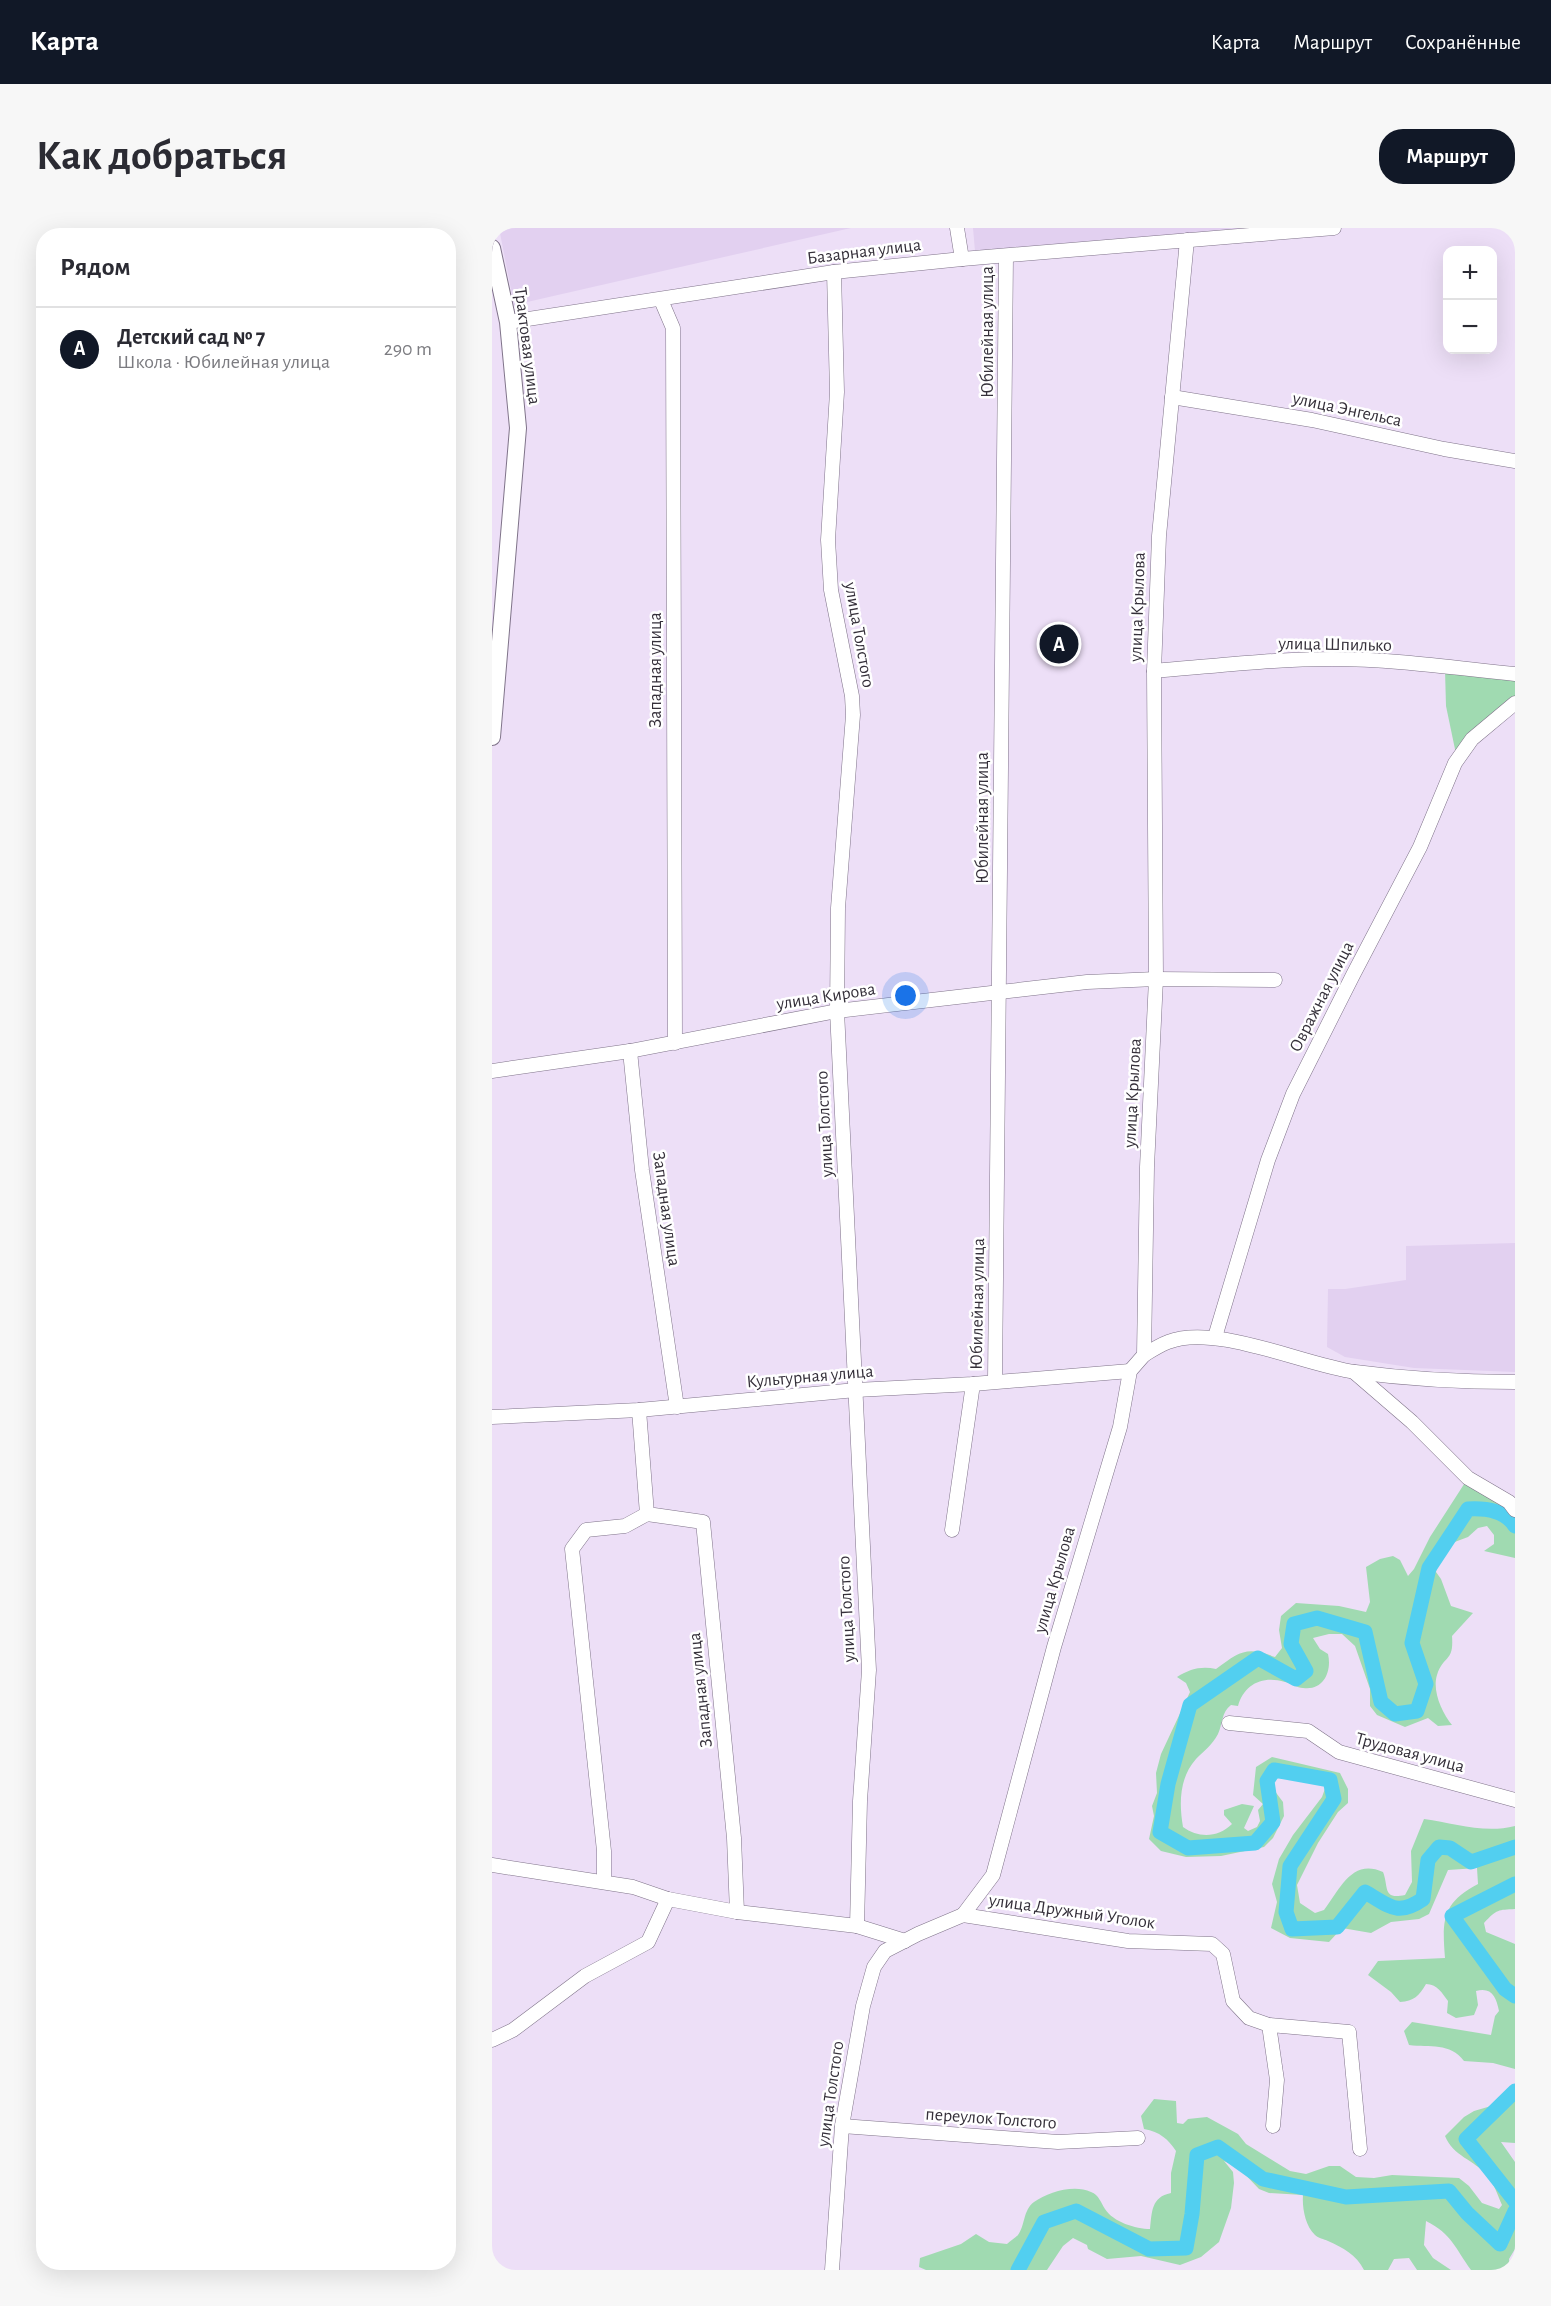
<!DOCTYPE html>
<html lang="ru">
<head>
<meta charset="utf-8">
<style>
	body { margin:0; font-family:"Alegreya Sans",sans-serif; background:#f7f7f7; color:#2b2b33 }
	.controls { position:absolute; right:18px; top:18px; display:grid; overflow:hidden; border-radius:12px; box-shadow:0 6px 24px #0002 }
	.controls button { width:54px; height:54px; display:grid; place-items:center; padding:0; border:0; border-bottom:2px solid #e1e1e2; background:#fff; color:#2b2b33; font:30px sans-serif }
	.you { position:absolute; left:414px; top:768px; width:21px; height:21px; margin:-15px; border:4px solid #fff; border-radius:50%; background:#1a73e8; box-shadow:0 0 0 9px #1a73e833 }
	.badge { display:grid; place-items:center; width:39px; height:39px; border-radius:50%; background:#111827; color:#fff; font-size:20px; font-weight:700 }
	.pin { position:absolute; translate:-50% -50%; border:3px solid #fff; box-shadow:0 2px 6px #0006 }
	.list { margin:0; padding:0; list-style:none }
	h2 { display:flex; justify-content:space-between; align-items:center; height:78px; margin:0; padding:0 24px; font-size:26px }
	h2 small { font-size:20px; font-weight:400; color:#7c7c81 }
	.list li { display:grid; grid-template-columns:39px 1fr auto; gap:18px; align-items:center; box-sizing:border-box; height:84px; padding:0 24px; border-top:2px solid #e1e1e2 }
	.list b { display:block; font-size:22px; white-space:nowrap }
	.list p { margin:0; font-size:20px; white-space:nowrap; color:#7c7c81 }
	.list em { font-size:20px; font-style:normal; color:#7c7c81 }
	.map { position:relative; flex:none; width:1023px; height:2042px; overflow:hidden; border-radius:24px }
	header { display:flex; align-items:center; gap:36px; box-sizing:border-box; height:84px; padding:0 30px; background:#111827; color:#fff }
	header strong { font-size:28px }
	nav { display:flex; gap:33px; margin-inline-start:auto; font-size:21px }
	.intro { display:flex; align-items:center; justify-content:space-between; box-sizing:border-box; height:144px; padding:0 36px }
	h1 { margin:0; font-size:42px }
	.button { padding:15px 27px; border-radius:24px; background:#111827; color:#fff; font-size:21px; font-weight:700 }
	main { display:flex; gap:36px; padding:0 36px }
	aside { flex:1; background:#fff; border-radius:24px; box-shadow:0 6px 24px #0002 }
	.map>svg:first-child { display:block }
	.built { fill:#e2d0f0 }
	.green { fill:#a0dab1 }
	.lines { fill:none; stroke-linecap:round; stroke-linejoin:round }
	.river { stroke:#52cff0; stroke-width:15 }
	.minor-casing { stroke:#7f7389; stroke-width:15 }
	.major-casing { stroke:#7f7389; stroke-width:18 }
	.minor { stroke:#fff; stroke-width:14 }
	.major { stroke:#fff; stroke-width:16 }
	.labels { text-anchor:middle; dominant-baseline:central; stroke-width:5; stroke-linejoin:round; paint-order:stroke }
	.street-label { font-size:18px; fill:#35303a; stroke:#fff }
</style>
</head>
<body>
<header>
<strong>Карта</strong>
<nav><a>Карта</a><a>Маршрут</a><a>Сохранённые</a></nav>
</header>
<div class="intro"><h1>Как добраться</h1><a class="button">Маршрут</a></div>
<main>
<aside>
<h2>Рядом<small></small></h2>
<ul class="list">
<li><span class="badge">A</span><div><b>Детский сад № 7</b><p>Школа · Юбилейная улица</p></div><em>290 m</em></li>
</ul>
</aside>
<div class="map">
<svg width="1023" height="2042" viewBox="0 0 1023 2042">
	<rect width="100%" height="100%" fill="#eddff7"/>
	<g class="built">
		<path d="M7 0H359L22 77Z"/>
		<path d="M481 0H770L483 23Z"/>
		<path d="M1023 1015V1144L922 1140 853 1129 835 1119 836 1061H853L914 1052V1018Z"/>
	</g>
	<g class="green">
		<path d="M953 442 1023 451V470L964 526 954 478Z"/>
		<path d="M976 1250 1023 1283V1330L992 1323 1002 1316V1307L995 1298 986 1300 976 1309 960 1315 947 1331 944 1344 949 1351 959 1378 981 1385 960 1408C962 1435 952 1426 945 1447 940 1463 950 1485 960 1497L946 1498 936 1490 913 1499 885 1487 878 1478V1461L863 1418 850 1406H837L821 1410 828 1421 836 1426C840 1443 832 1463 811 1460 805 1460 799 1455 793 1454 771 1447 752 1456 746 1478L739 1477C729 1485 731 1495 726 1506 720 1517 712 1523 704 1531 687 1550 687 1576 691 1599 706 1610 726 1610 740 1596L732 1587V1582L750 1576 762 1578 752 1600 756 1603 765 1599 768 1593 766 1582 771 1576 761 1567 764 1539 780 1529 848 1545 856 1561V1575L846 1584 826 1615 805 1657 808 1675 823 1685 832 1682C848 1661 860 1630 891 1644 897 1659 890 1672 913 1667L920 1654 919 1623 932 1591C962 1595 992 1606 1023 1598V1681C1006 1682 1005 1681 992 1695L994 1704 1023 1716V1841L1001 1835 972 1833C958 1814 938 1820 917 1817L912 1803 920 1794 999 1807 1003 1788 1007 1783C1004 1769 1000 1759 984 1763L986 1777 982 1787 964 1790 955 1785 956 1773C950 1765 945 1756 934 1756 927 1768 922 1773 908 1774L899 1764 876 1747 886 1733 953 1730C950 1692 950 1675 986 1656L985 1640 956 1642 937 1686 927 1691 899 1694 879 1705 850 1700 837 1714 798 1710 779 1700 785 1674 780 1656 787 1631 801 1607 830 1569 835 1555C818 1552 800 1546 783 1551L779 1558 791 1574 792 1588 781 1610 772 1619 729 1628 694 1629 669 1623 657 1611 662 1588 660 1578 665 1565 664 1545 669 1526 698 1464 694 1455 685 1449C698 1441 709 1438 724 1441 748 1423 755 1418 783 1429L790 1420 787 1402 789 1388 804 1375 847 1378 874 1384 878 1374 874 1339 888 1331 901 1328 908 1332 916 1348 922 1341 938 1309Z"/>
		<path d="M1023 1859V1915L1009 1914 1023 1934V2021L1017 2031 1018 2042H979C963 2020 960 2006 934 1993L932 2017 941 2030 959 2042H925L917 2030 902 2031 896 2042H872C864 2026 851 2020 836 2013 832 2011 826 2010 823 2007 813 1998 810 1979 811 1967L777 1965 767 1961 747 1940 732 1933 741 1944 742 1955 739 1980 727 2014 709 2029 688 2037 649 2028 615 2031 596 2021 595 2017 581 2010 571 2018 555 2042H434L427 2039 428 2030 469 2016 484 2006 497 2014 515 2016C518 2013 523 2010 526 2007 533 1998 531 1982 542 1974 556 1964 582 1956 599 1964 607 1967 609 1975 613 1981 621 1994 644 2001 658 2001 660 1984 659 1969 679 1965V1945L684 1923C676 1911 668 1904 652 1901L649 1888 662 1871 684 1873 685 1895 691 1896 696 1891 715 1889 746 1906 754 1916 798 1943 814 1946 837 1938H848L864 1949 882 1950 900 1947 967 1950 977 1958 990 1975 1007 1981 1010 1977C1006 1968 1002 1955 995 1947 982 1932 961 1928 953 1908L972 1889 982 1883 999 1878 1015 1863Z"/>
	</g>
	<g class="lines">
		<g class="river">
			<path d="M1023 1298C1013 1282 994 1280 976 1281L937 1340 920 1415 934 1456 925 1483 903 1486 889 1474 873 1404 825 1390 802 1396 799 1416 814 1443 804 1451 766 1430 698 1477 676 1556 668 1604 696 1620 763 1615 781 1594 775 1553 782 1542 838 1552 842 1571 798 1638 794 1684 800 1701 845 1699 873 1664C898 1678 905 1689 931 1671L936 1632 947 1619 958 1620 979 1634 1023 1619"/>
			<path d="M1023 1656 960 1688 1013 1761 1023 1768"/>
			<path d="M1023 1863 974 1911 1023 1973"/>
			<path d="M526 2042 552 1994 584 1983 657 2021 694 2020 700 1986 705 1927 726 1919 771 1951 854 1969 957 1963 975 1985 1008 2016 1023 1983"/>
		</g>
		<defs>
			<g id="minor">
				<path d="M465 0 470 31"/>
				<path d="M342 44 345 164 336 312 339 362 360 468 361 487 346 680 345 783 377 1442 368 1573 365 1698 413 1713"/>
				<path d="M169 72 181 100 183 815"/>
				<path d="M16 94 342 44 470 31 842 0"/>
				<path d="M680 169 820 192 952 221 1023 233"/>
				<path d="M662 443C721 438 780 431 840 431 901 431 963 440 1023 446"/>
				<path d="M138 823 150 942 185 1179"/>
				<path d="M0 843 138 823 345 783 508 764 595 754 664 751 783 752"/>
				<path d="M723 1109 776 932 801 866 861 747 928 619 963 535 980 511 1023 475"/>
				<path d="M652 1127C660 1122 668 1117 676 1114 723 1095 812 1137 863 1144 916 1151 970 1154 1023 1154"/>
				<path d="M862 1144 920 1194 976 1250 1017 1274 1023 1282"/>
				<path d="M503 1153 514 28"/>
				<path d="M147 1182 155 1286 211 1294 242 1610 245 1684"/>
				<path d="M0 1189 147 1182 364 1162 481 1156 638 1143"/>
				<path d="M460 1302 481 1156"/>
				<path d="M737 1495 816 1503 847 1524 1023 1572"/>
				<path d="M0 1637 141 1659 176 1671 245 1684 365 1698"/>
				<path d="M112 1654V1623L80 1321 94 1302 133 1298 155 1286"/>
				<path d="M471 1687 501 1647 562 1419 628 1199 638 1143 652 1127 655 939 664 751 662 443 667 308 695 12"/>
				<path d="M471 1687 636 1713 720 1716 731 1726 741 1773 757 1790 777 1797 857 1804 868 1921"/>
				<path d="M777 1797 785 1852 781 1898"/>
				<path d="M0 1812 21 1802 93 1748 156 1714 176 1671"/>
				<path d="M350 1898 566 1914 646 1910"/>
				<path d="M340 2042 350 1898 371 1778 382 1739 393 1723 426 1706 471 1687"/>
			</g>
			<path id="major" d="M0 20 16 94 26 200 0 509"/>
		</defs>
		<use href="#minor" class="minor-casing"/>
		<use href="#major" class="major-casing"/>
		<use href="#minor" class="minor"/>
		<use href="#major" class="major"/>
	</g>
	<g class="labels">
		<g class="street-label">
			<text transform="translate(372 24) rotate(-7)">Базарная улица</text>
			<text transform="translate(496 104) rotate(-90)">Юбилейная улица</text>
			<text transform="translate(35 118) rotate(83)">Трактовая улица</text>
			<text transform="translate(855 182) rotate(12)">улица Энгельса</text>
			<text transform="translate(646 379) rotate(-88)">улица Крылова</text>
			<text transform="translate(367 407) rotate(80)">улица Толстого</text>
			<text transform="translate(843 417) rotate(1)">улица Шпилько</text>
			<text transform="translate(164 442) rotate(-90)">Западная улица</text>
			<text transform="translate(491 590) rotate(-90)">Юбилейная улица</text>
			<text transform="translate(334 769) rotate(-9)">улица Кирова</text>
			<text transform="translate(830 769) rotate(-63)">Овражная улица</text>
			<text transform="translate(641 865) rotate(-87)">улица Крылова</text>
			<text transform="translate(333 896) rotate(-93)">улица Толстого</text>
			<text transform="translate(174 981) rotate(82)">Западная улица</text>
			<text transform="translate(486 1076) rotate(-89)">Юбилейная улица</text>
			<text transform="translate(318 1149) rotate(-5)">Культурная улица</text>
			<text transform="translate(563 1352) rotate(-74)">улица Крылова</text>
			<text transform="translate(355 1381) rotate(-93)">улица Толстого</text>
			<text transform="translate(209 1462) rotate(-96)">Западная улица</text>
			<text transform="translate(918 1525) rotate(15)">Трудовая улица</text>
			<text transform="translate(580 1684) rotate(8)">улица Дружный Уголок</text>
			<text transform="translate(339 1866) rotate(-82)">улица Толстого</text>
			<text transform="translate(499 1891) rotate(4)">переулок Толстого</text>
		</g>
	</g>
</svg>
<div class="controls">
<button>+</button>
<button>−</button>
</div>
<div class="you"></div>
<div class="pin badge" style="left:567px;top:416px">A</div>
</div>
</main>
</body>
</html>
